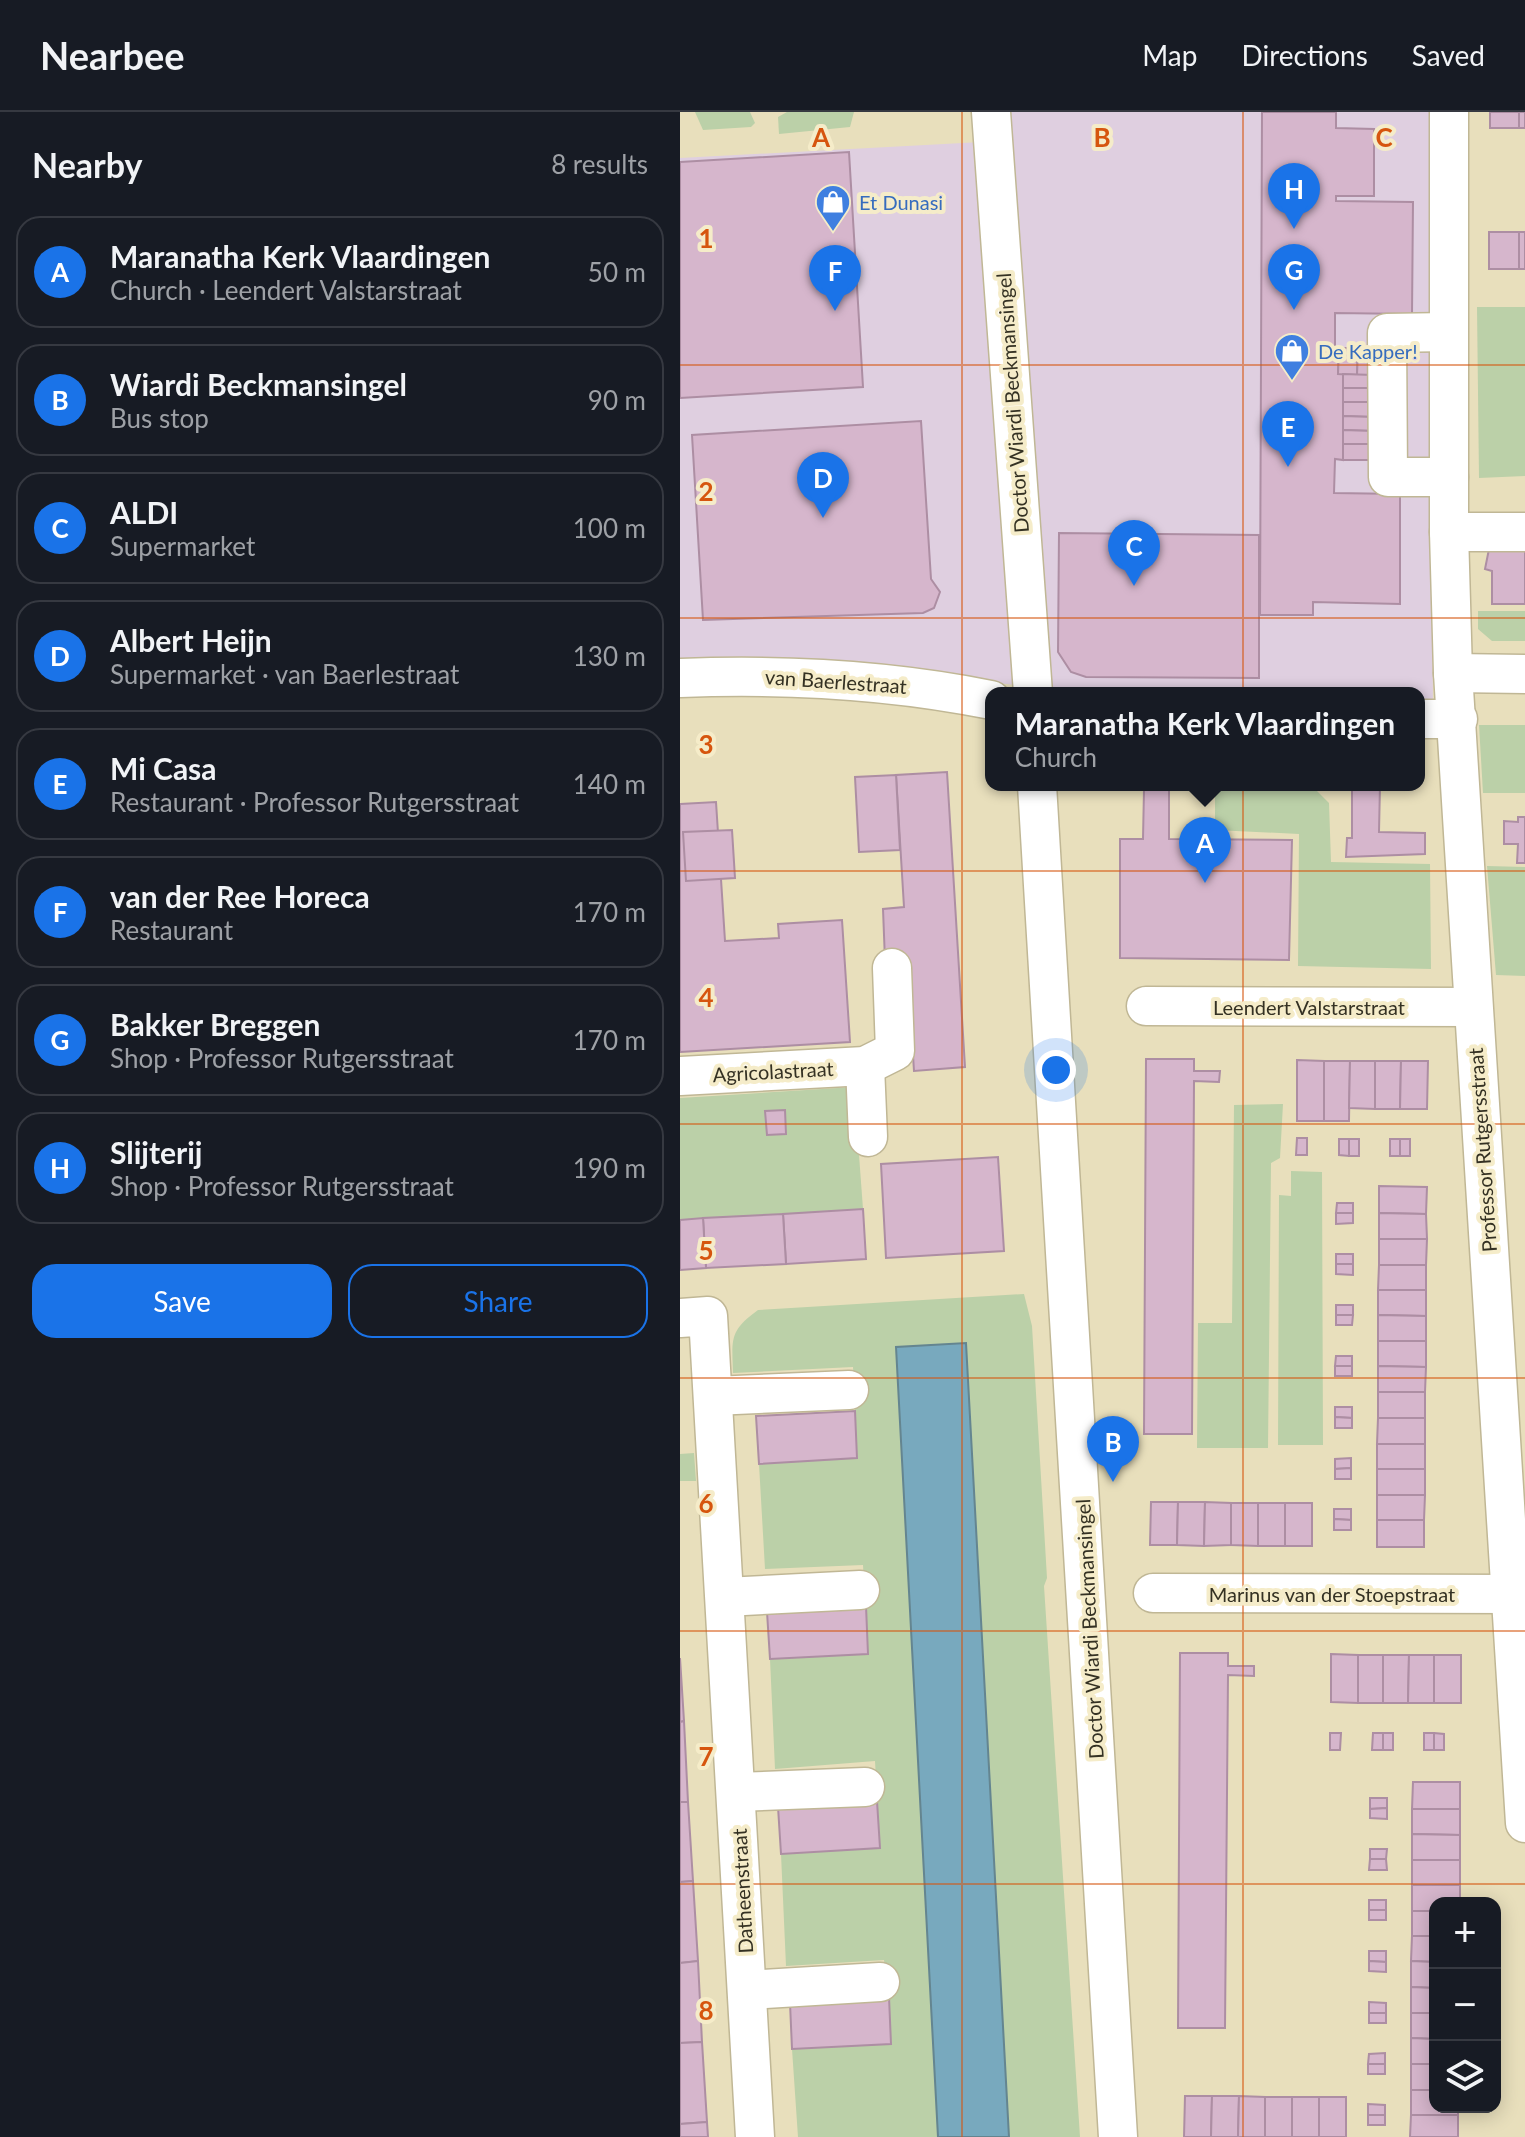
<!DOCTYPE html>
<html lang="en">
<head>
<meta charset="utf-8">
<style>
	body { margin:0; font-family:Lato,sans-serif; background:#20242c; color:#f1f3f6 }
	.controls { position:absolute; right:24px; bottom:24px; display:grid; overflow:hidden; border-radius:16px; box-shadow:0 4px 20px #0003 }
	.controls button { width:72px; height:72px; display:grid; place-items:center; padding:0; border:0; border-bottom:2px solid #363941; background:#171b24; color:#f1f3f6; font:40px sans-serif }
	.you { position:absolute; left:376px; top:958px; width:28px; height:28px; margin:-20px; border:6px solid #fff; border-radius:50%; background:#1a73e8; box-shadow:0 0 0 12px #1a73e833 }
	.badge { display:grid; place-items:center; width:52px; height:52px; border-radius:50%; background:#1a73e8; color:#fff; font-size:26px; font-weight:700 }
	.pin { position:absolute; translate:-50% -66px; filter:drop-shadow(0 2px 4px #0008) }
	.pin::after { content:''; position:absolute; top:42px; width:28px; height:24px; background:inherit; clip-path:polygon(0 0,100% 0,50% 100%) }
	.popup { position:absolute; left:305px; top:575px; width:440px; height:104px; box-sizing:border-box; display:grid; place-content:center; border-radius:16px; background:#171b24; filter:drop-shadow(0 2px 6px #0005); font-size:26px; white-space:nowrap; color:#9ea1a6 }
	.popup b { font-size:30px; color:#f1f3f6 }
	.popup::after { content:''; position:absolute; left:50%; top:100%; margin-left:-16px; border:16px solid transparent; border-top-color:#171b24 }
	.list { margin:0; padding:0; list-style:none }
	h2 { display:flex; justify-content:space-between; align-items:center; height:104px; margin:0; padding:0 32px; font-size:34px }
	h2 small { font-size:26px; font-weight:400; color:#9ea1a6 }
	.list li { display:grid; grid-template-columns:52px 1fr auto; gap:24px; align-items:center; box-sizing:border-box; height:112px; margin:0 16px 16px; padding:0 16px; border:2px solid #363941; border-radius:24px }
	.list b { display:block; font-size:30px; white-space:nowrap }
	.list p { margin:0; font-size:26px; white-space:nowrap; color:#9ea1a6 }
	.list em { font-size:26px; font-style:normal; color:#9ea1a6 }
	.actions { display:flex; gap:16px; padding:24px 32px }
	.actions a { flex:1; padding:18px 0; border:2px solid #1a73e8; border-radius:24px; text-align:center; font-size:28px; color:#1a73e8 }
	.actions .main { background:#1a73e8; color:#fff }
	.icon { flex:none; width:44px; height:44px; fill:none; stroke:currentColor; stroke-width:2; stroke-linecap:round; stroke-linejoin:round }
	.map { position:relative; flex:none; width:845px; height:2025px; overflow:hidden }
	header { display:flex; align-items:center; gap:48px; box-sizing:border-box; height:112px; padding:0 40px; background:#171b24; border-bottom:2px solid #363941 }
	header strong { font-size:38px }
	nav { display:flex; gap:44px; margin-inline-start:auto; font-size:28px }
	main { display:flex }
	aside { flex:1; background:#171b24 }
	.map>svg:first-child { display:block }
	.commercial { fill:#dfcfe0 }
	.green { fill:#bbd0a8 }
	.water { fill:#78a9be; stroke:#648590; stroke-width:2 }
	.building { fill:#d6b6cc; stroke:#ad8ea3; stroke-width:2 }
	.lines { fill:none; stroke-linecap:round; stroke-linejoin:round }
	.minor-casing { stroke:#c0b795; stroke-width:41 }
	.minor { stroke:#fff; stroke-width:38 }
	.grid { fill:none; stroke:#d6550e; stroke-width:2; stroke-opacity:0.55 }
	.labels { text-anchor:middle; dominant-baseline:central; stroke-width:8; stroke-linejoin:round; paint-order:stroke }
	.shop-label { font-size:20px; fill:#366cbe; stroke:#f5ecc9; text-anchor:start }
	.street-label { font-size:20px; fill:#343123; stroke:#f5ecc9 }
	.grid-label { font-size:26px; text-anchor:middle; font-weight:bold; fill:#d6550e; stroke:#f5ecc9; stroke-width:8; stroke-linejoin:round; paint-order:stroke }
</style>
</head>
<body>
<header>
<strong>Nearbee</strong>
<nav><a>Map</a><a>Directions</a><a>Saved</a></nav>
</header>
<main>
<aside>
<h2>Nearby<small>8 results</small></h2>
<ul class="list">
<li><span class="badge">A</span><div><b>Maranatha Kerk Vlaardingen</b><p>Church · Leendert Valstarstraat</p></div><em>50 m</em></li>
<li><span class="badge">B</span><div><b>Wiardi Beckmansingel</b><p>Bus stop</p></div><em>90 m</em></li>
<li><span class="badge">C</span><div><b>ALDI</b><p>Supermarket</p></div><em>100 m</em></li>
<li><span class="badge">D</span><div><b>Albert Heijn</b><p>Supermarket · van Baerlestraat</p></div><em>130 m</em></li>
<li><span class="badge">E</span><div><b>Mi Casa</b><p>Restaurant · Professor Rutgersstraat</p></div><em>140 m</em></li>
<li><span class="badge">F</span><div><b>van der Ree Horeca</b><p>Restaurant</p></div><em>170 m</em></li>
<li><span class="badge">G</span><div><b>Bakker Breggen</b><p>Shop · Professor Rutgersstraat</p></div><em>170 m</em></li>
<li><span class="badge">H</span><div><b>Slijterij</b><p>Shop · Professor Rutgersstraat</p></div><em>190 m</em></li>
</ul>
<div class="actions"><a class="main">Save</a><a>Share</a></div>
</aside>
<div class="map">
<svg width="845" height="2025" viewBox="0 0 845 2025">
	<rect width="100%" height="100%" fill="#e8dfbc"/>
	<path class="commercial" d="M321 0H749L753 595H739V581H408L98 547 0 551V46L320 29Z"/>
	<g class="green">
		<path d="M15 0H70L75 11 71 15 23 18Z"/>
		<path d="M107 0H174L170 15 99 22 98 5Z"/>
		<path d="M797 195H845V364L799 366Z"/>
		<path d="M798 499H845V529H812L798 517Z"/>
		<path d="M799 613H845V681H803Z"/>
		<path d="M545 673H636V678L649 691 651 750 750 752 751 857 618 854 619 722 535 718V684Z"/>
		<path d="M807 754 845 755V864L816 863Z"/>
		<path d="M174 975 183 1097 0 1108V986Z"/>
		<path d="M603 992 600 1046 591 1051 588 1336H517L518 1211H552L554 993Z"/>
		<path d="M611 1059 642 1060 643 1333H598L599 1083 611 1084Z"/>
		<path d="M344 1182 352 1214 367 1466 364 1474 400 2025H329L286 1231 216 1236 258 2025H118L112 1937 211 1932 204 1848 106 1854 101 1742 200 1736 195 1649 95 1657 90 1547 188 1541 183 1453 85 1457 79 1352 177 1346 173 1255 53 1261C52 1227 49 1219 78 1198Z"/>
		<path d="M14 1341 16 1369H0V1342Z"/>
	</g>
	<path class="water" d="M286 1231 329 2025H258L216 1235Z"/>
	<g class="building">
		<path d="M582 0H656V16L694 17V84H656V89L733 90 732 202 655 201V235L659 236 658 262H663V348L655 347 654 381 720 382V492L633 490V503H580Z"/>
		<rect x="810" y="0" width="29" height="16"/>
		<rect x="839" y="0" width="6" height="16"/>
		<path d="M169 40 183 275 0 286V50Z"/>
		<rect x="809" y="120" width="30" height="37"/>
		<rect x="839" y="120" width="6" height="37"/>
		<path d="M659 236H678L677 263 658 262Z"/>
		<path d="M678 236H693V263H677Z"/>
		<path d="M663 262 693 263V276H663Z"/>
		<rect x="663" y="276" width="30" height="14"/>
		<path d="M663 290H693V305L663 304Z"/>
		<path d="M663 304 693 305V319L663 318Z"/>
		<path d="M241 309 251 467 260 480 254 496 243 501 23 508 12 323Z"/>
		<path d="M663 318 693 319V332H663Z"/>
		<rect x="663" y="332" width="30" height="16"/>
		<path d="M379 421 579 423V566L406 565 391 560 378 540Z"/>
		<path d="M809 437 845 438V492H812V459L805 457Z"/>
		<path d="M267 660 285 955 234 959 227 848 205 849 203 797 224 795 216 663Z"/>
		<path d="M216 663 220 738 179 740 175 665Z"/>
		<path d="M672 673H700L699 720 745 721V742L666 745 667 726H672Z"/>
		<path d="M464 678H489V727L612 728 609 848 440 846V727H463Z"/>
		<path d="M36 690 45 829 99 826 98 812 162 808 170 930 0 940V692Z"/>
		<path d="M838 705H845V751H837L838 732H824V709L838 710Z"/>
		<path d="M52 718 55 766 6 769 3 720Z"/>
		<path d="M466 947H514V959H540L539 970 514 969 512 1322H464Z"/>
		<path d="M617 948 644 949V1009H617Z"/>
		<path d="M644 949H670L669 1009H644Z"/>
		<path d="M670 949H695V997L669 996Z"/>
		<path d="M695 949H721L720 997H695Z"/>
		<path d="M721 949H748L747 997H720Z"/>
		<path d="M105 998 106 1022 87 1023 85 999Z"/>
		<path d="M617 1026H627V1043H616Z"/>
		<path d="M659 1027H669V1044L659 1043Z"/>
		<rect x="669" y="1027" width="10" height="17"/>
		<rect x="710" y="1027" width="10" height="17"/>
		<rect x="720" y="1027" width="10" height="17"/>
		<path d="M318 1045 324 1139 206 1146 201 1052Z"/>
		<path d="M699 1074 747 1075 746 1102 699 1101Z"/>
		<path d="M657 1091H673V1101H656Z"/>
		<path d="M183 1097 186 1147 106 1152 103 1102Z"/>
		<path d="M656 1101H673V1111L656 1112Z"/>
		<path d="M699 1101 746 1102 747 1127H699Z"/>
		<path d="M103 1102 106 1152 26 1156 23 1106Z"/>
		<path d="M23 1106 26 1156 0 1158V1108Z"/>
		<path d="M699 1127H747L746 1153H699Z"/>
		<rect x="656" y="1142" width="17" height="10"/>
		<path d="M656 1152H673V1163L656 1162Z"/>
		<path d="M699 1153H746V1178H698Z"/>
		<path d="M698 1178H746V1204L698 1203Z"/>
		<rect x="656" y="1193" width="17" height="10"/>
		<path d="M656 1203H673L672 1213H656Z"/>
		<path d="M698 1203 746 1204V1229H698Z"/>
		<path d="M698 1229H746V1255L698 1254Z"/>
		<path d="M656 1244H672V1254H655Z"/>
		<rect x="655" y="1254" width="17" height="10"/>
		<path d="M698 1254 746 1255 745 1280H698Z"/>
		<rect x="698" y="1280" width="47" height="26"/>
		<path d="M655 1295H672V1306L655 1305Z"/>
		<path d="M175 1299 177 1346 79 1352 76 1304Z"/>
		<path d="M655 1305 672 1306V1316H655Z"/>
		<path d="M698 1306H745V1332H697Z"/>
		<rect x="697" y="1332" width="48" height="25"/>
		<path d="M671 1346V1356L655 1357V1347Z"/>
		<path d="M671 1356V1367H655V1357Z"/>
		<rect x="697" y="1357" width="48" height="26"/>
		<path d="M697 1383H745L744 1408H697Z"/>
		<path d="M471 1390H498L497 1433H470Z"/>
		<path d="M498 1390H525L524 1434 497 1433Z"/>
		<path d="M525 1390 551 1391V1433L524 1434Z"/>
		<path d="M551 1391H578V1434L551 1433Z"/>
		<rect x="578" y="1391" width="27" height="43"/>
		<rect x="605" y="1391" width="27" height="43"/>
		<path d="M654 1397H671V1408L654 1407Z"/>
		<path d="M654 1407 671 1408V1418H654Z"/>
		<rect x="697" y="1408" width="47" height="27"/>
		<path d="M186 1494 188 1542 90 1547 87 1500Z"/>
		<path d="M500 1541H548V1554H574V1564L548 1563 545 1916H498Z"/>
		<path d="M651 1542 678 1543V1591L651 1590Z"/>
		<rect x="678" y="1543" width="25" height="48"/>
		<path d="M703 1543H729L728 1591H703Z"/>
		<path d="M729 1543H754V1591H728Z"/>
		<rect x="754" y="1543" width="27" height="48"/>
		<path d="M0 1546 4 1609 0 1610Z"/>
		<path d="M4 1609 8 1690H0V1610Z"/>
		<path d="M650 1621H661L660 1638H650Z"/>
		<path d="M693 1621H703V1638H692Z"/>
		<rect x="703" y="1621" width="10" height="17"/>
		<rect x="744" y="1621" width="10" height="17"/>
		<path d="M754 1621 764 1622V1638H754Z"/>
		<path d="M733 1670H780V1697H732Z"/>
		<path d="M690 1686H707V1696L690 1697Z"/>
		<path d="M197 1689 200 1736 101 1742 98 1695Z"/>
		<path d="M0 1690H8L13 1769 0 1770Z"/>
		<path d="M707 1696V1707L690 1706V1697Z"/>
		<path d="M732 1697H780V1723L732 1722Z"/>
		<path d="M732 1722 780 1723V1748H732Z"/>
		<path d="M690 1737H707L706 1747H690Z"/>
		<path d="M690 1747H706L707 1758H689Z"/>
		<rect x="732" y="1748" width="48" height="25"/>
		<path d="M13 1769 18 1849 0 1851V1770Z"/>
		<path d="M732 1773H780V1791H755V1799H732Z"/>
		<rect x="689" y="1788" width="17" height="10"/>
		<rect x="689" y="1798" width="17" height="10"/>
		<rect x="732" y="1799" width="23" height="25"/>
		<path d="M732 1824H755V1850L731 1849Z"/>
		<path d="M689 1839H706V1850L689 1849Z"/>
		<path d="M18 1849 22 1930 0 1931V1851Z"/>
		<path d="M689 1849 706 1850V1860L689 1859Z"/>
		<path d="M731 1849 755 1850V1876L731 1875Z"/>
		<path d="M731 1875 755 1876V1901H731Z"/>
		<path d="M209 1885 211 1932 112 1937 110 1891Z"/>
		<path d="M689 1890 706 1891V1901H689Z"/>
		<rect x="689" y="1901" width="17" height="10"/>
		<path d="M731 1901H755V1927L731 1926Z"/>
		<path d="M731 1926 755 1927V1952H731Z"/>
		<path d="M22 1930 27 2010 0 2012V1931Z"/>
		<path d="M705 1941V1952H688L689 1942Z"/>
		<rect x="688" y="1952" width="17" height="10"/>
		<rect x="731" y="1952" width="24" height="26"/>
		<path d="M731 1978H755V1995H778V2003H731Z"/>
		<path d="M505 1984H532L531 2025H504Z"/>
		<path d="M532 1984H559L558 2025H531Z"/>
		<path d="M559 1984 585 1985V2025H558Z"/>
		<rect x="585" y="1985" width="27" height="40"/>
		<rect x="612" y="1985" width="27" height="40"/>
		<rect x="639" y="1985" width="27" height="40"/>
		<path d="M688 1992 705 1993V2003H688Z"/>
		<rect x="688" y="2003" width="17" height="10"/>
		<path d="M731 2003H778V2025H730Z"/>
		<path d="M27 2010 28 2025H0V2012Z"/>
	</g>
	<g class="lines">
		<defs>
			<g id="minor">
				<path d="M311 0 353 581"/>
				<path d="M769 0V420L773 561 845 1711"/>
				<path d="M768 220 707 221 708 365H769"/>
				<path d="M769 420H845"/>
				<path d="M773 561 845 562"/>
				<path d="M0 566C106 562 207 567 311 588"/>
				<path d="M739 607H778"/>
				<path d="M357 673 438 2025"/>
				<path d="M466 894 793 895"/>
				<path d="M185 954 188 1025"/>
				<path d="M0 964 185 954 215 939 212 856"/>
				<path d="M0 1206 28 1204 75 2025"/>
				<path d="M33 1284 169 1278"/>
				<path d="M473 1481 831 1482"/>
				<path d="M45 1485 180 1478"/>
				<path d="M56 1680 185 1675"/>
				<path d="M67 1878 200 1870"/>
			</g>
		</defs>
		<use href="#minor" class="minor-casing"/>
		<use href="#minor" class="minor"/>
	</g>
	<path class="grid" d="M282 0V2025M563 0V2025M0 253H845M0 506H845M0 759H845M0 1012H845M0 1266H845M0 1519H845M0 1772H845"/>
	<defs>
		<symbol id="shop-pin" viewBox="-11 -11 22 30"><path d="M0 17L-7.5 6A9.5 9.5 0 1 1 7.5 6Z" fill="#3f7fe0" stroke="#f5ecc9"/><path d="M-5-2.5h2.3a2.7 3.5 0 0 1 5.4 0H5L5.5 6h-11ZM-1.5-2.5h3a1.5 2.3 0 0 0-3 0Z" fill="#fff"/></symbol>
	</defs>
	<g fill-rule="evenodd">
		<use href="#shop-pin" x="133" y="70" width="40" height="54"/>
		<use href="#shop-pin" x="592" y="219" width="40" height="54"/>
	</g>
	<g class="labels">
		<g class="shop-label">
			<text x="179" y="90">Et Dunasi</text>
			<text x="638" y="239">De Kapper!</text>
		</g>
		<g class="street-label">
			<text transform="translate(332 291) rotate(-94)">Doctor Wiardi Beckmansingel</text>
			<text transform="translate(156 569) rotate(4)">van Baerlestraat</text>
			<text x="629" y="895">Leendert Valstarstraat</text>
			<text transform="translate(93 959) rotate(-3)">Agricolastraat</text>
			<text transform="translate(802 1038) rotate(-94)">Professor Rutgersstraat</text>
			<text x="652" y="1482">Marinus van der Stoepstraat</text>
			<text transform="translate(409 1517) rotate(-93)">Doctor Wiardi Beckmansingel</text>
			<text transform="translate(62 1779) rotate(-93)">Datheenstraat</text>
		</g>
	</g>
	<g class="grid-label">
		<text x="141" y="35">A</text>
		<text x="422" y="35">B</text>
		<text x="704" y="35">C</text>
		<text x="26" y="136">1</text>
		<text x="26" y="389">2</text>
		<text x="26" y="642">3</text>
		<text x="26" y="895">4</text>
		<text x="26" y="1148">5</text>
		<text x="26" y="1401">6</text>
		<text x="26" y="1654">7</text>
		<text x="26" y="1908">8</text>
	</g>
</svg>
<div class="controls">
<button>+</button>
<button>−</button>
<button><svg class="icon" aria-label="layers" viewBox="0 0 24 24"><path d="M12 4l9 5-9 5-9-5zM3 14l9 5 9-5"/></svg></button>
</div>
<div class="you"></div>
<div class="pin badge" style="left:525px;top:771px">A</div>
<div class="popup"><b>Maranatha Kerk Vlaardingen</b>Church</div>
<div class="pin badge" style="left:433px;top:1370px">B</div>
<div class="pin badge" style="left:454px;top:474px">C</div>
<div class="pin badge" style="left:143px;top:406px">D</div>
<div class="pin badge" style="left:608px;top:355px">E</div>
<div class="pin badge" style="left:155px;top:199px">F</div>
<div class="pin badge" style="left:614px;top:198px">G</div>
<div class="pin badge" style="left:614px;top:117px">H</div>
</div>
</main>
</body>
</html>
